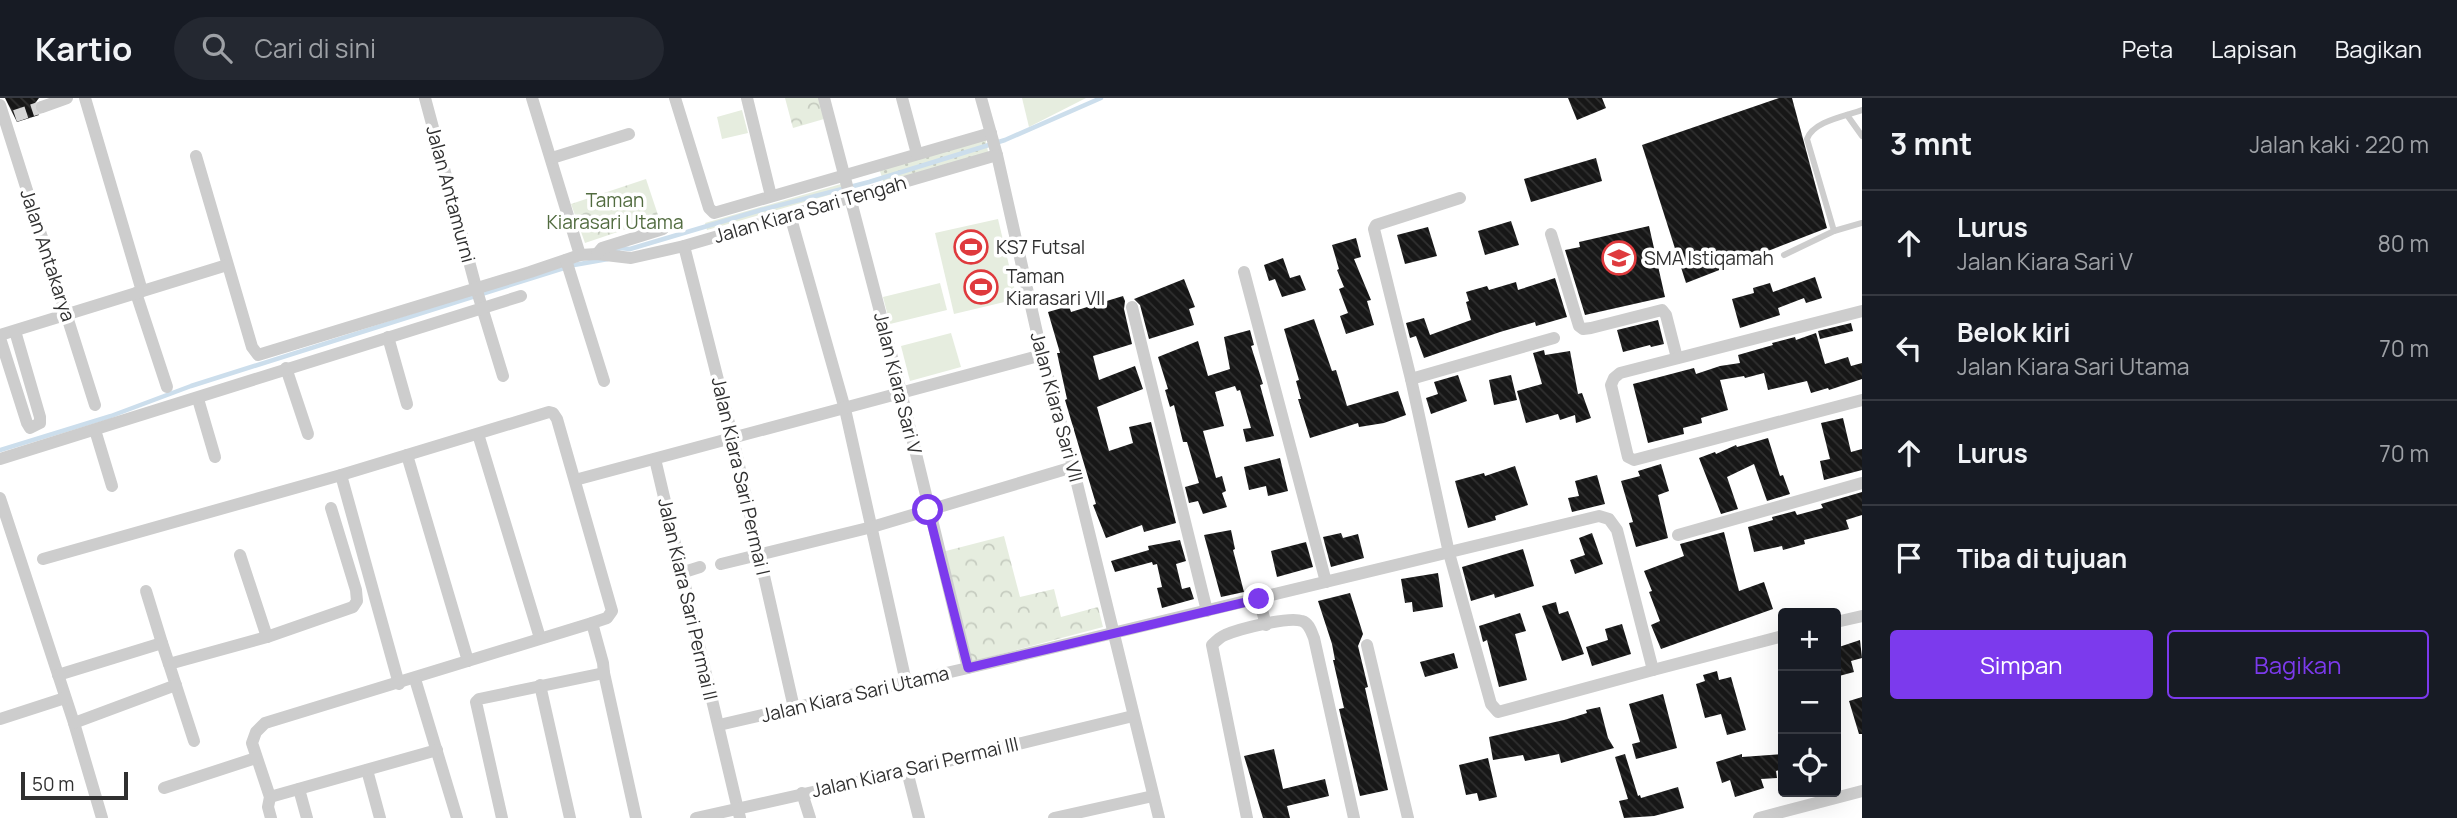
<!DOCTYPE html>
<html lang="id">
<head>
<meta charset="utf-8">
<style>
	body { margin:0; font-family:Manrope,sans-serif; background:#242831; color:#f1f3f6 }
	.controls { position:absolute; right:21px; bottom:21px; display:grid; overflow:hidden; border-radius:7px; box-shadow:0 7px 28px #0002 }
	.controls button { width:63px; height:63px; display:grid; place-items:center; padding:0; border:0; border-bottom:2px solid #363941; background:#171b24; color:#f1f3f6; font:35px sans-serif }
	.scale { position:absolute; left:21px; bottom:18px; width:107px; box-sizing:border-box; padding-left:7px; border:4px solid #303030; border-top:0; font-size:19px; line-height:24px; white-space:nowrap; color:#303030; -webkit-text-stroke:5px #fff; paint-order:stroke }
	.stop { position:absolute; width:21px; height:21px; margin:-16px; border:5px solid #7c3aed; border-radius:50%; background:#fff }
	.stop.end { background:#7c3aed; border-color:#fff; box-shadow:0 2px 7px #0008 }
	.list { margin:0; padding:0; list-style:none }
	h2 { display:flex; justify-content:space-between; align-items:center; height:91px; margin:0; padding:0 28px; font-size:30px }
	h2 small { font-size:23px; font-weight:400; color:#9ea1a6 }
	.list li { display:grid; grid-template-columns:46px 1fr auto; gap:21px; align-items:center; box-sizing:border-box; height:105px; padding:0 28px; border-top:2px solid #363941 }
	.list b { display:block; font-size:26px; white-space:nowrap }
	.list p { margin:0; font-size:23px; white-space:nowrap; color:#9ea1a6 }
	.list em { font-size:23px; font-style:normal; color:#9ea1a6 }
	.actions { display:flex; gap:14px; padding:21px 28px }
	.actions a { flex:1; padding:16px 0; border:2px solid #7c3aed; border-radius:7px; text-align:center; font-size:24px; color:#7c3aed }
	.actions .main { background:#7c3aed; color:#fff }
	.icon { flex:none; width:38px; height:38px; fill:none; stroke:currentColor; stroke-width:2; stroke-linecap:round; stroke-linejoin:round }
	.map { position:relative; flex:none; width:1862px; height:720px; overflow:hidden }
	header { display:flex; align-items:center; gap:42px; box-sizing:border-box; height:98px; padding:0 35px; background:#171b24; border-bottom:2px solid #363941 }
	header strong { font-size:33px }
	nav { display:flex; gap:38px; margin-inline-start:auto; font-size:24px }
	.search { width:490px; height:63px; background:#242831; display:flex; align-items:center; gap:18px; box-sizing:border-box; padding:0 24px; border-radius:38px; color:#9ea1a6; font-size:26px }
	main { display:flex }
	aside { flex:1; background:#171b24 }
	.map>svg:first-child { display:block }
	.grass { fill:#e6eddf }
	.park { fill:url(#park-crowns) }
	.garden { fill:url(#garden-dots) }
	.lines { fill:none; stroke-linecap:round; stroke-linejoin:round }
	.stream { stroke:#ccdeec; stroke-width:4.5 }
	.building { fill:url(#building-back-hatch) }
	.street-tunnel { stroke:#d6d6d6; stroke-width:12; stroke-dasharray:12 6; stroke-linecap:butt }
	.lane { stroke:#cdcdcd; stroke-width:6 }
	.street { stroke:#cdcdcd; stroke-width:12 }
	.route { stroke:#7c3aed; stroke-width:9 }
	.labels { text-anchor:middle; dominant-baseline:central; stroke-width:7; stroke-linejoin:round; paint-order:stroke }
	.street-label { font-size:19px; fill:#303030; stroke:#fff }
	.park-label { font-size:19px; fill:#516b3f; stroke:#fff }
	.poi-label { font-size:19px; fill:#303030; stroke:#fff; text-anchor:start }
</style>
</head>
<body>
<header>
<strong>Kartio</strong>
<div class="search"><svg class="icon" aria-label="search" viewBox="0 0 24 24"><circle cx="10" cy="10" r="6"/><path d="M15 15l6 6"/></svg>Cari di sini</div>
<nav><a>Peta</a><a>Lapisan</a><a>Bagikan</a></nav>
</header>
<main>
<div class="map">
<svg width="1862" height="720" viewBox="0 0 1862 720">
	<defs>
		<pattern id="park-crowns" width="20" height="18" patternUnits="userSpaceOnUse" patternTransform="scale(1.75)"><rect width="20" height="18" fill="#e6eddf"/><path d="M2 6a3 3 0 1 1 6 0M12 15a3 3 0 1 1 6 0" fill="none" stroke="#c6ccc0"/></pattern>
		<pattern id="garden-dots" width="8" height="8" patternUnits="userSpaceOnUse" patternTransform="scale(1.75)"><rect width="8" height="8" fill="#e6eddf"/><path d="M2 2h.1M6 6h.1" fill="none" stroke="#c6ccc0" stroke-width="1.8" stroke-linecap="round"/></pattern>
		<pattern id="building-back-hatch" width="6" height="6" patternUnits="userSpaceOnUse" patternTransform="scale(1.75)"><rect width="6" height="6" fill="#171717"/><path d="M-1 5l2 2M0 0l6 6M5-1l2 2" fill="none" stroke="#303030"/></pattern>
	</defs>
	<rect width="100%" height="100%" fill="#fff"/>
	<g class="grass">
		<path d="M1022 0H1086L1029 29Z"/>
		<path d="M742 12 748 35 722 41 717 19Z"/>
		<path d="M841 86 843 93 707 132 705 125Z"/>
		<path d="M998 121 1017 201 954 216 935 135Z"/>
		<path d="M940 185 947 212 890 226 883 199Z"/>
		<path d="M951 235 961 269 910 283 901 248Z"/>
	</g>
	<g class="park">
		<path d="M785 0H819L824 21 793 30Z"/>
		<path d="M646 81 659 120 585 145 571 106Z"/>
		<path d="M1004 438 1020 499 1054 491 1061 519 1098 509 1103 529 971 564 942 454Z"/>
	</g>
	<path class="garden" d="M985 38 989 59 885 89 879 70Z"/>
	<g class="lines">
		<g class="stream">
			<path d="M614 156 620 150 630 151 761 112 869 84 1005 42 1101 0"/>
			<path d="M574 167 608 161"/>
			<path d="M0 352 111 318 191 288 564 170"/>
		</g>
	</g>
	<g class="building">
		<path d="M5 0H39L33 8 39 17 17 24Z"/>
		<path d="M1568 0H1602L1606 10 1577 22Z"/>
		<path d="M1779 0H1792L1827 130 1686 185 1642 47Z"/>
		<path d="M1596 60 1602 83 1531 104 1524 81Z"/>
		<path d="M1511 123 1519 147 1485 157 1478 133Z"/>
		<path d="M1649 128 1665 199 1585 217 1565 152 1580 149 1579 144Z"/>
		<path d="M1428 129 1437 158 1405 166 1397 137Z"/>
		<path d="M1356 140 1361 159 1354 161 1371 202 1367 203 1374 227 1346 236 1340 218 1348 215 1339 191 1344 189 1337 172 1339 171 1332 147Z"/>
		<path d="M1283 160 1290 180 1300 177 1306 192 1282 199 1275 181 1269 183 1264 167Z"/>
		<path d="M1815 179 1822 200 1806 205 1804 200 1778 210 1780 217 1740 230 1732 201 1754 195 1753 190 1770 185 1773 194Z"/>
		<path d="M1555 180 1567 219 1536 228 1535 224 1500 234 1424 260 1416 238 1410 240 1406 225 1424 220 1430 237 1471 222 1466 204 1469 203 1466 194 1487 188 1489 192 1516 184 1518 192Z"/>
		<path d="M1184 181 1195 209 1189 211 1194 227 1149 241 1140 207 1134 201Z"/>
		<path d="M1123 198 1125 203 1124 211 1132 246 1093 258 1099 282 1135 268 1143 291 1097 309 1109 353 1133 345 1129 329 1151 324 1176 425 1144 434 1142 427 1106 440 1093 407 1096 406 1065 302 1067 301 1057 255H1060L1048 214 1069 208 1071 214Z"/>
		<path d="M1314 221 1332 273 1336 272 1347 308 1398 293 1406 317 1384 325 1359 329 1358 325 1310 340 1298 301H1301L1296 283 1299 282 1284 231Z"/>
		<path d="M1658 222 1664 246 1651 249 1650 247 1623 254 1617 232Z"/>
		<path d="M1851 225 1853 233 1820 241 1818 233Z"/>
		<path d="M1250 232 1254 247 1251 248 1263 286 1260 287 1274 338 1246 344 1243 331 1251 330 1240 292 1237 293 1235 288 1215 294 1224 328 1203 333 1216 380 1222 378 1226 393 1222 395 1227 409 1203 416 1198 403 1189 405 1185 389 1199 385 1187 344H1183L1174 307 1170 309 1165 292 1168 291 1158 259 1198 243 1208 278 1230 271 1224 239Z"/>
		<path d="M1816 235 1825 266 1848 259 1851 268 1862 265V281L1829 292 1828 290 1811 295 1807 283 1768 292 1764 275 1745 280 1744 278 1720 282 1728 312 1701 320 1702 325 1683 330 1684 336 1648 345 1633 286 1694 270 1696 276 1720 268 1740 265 1738 257 1773 247 1772 245 1795 239 1796 242Z"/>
		<path d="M1544 252 1545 257 1570 253 1578 296 1582 295 1591 320 1576 325 1575 317 1560 322 1558 316 1526 325 1517 293 1542 286 1533 255Z"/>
		<path d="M1458 277 1467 303 1431 316 1426 300 1438 296 1434 284Z"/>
		<path d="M1511 277 1517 302 1494 307 1489 282Z"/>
		<path d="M1843 320 1851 354 1862 351V372L1824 382 1820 363 1830 361 1821 325Z"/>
		<path d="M1768 340 1780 378 1783 377 1790 396 1767 403 1754 366 1727 379 1738 411 1721 416 1699 360 1715 354 1716 356 1736 347 1737 349Z"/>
		<path d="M1280 360 1288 393 1268 398 1266 388 1249 392 1244 369Z"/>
		<path d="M1661 366 1669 393 1658 397 1668 440 1636 449 1629 425 1633 424 1621 383 1640 378 1638 373Z"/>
		<path d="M1515 368 1528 407 1495 418 1496 422 1468 430 1455 383 1484 375 1485 378Z"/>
		<path d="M1597 377 1605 406 1572 414 1568 400 1579 398 1575 383Z"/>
		<path d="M1862 394V417L1846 422 1849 431 1804 442 1805 446 1783 452 1782 448 1754 454 1748 429 1773 422 1772 419 1795 413 1797 417 1823 410 1821 406Z"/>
		<path d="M1231 432 1235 451 1233 452 1244 494 1221 499 1204 437Z"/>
		<path d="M1724 434 1739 493 1764 484 1773 511 1661 551 1651 527 1660 523 1649 494 1652 493 1644 473 1684 458 1680 446Z"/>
		<path d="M1341 435 1343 440 1358 436 1364 460 1331 469 1323 439Z"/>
		<path d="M1592 435 1603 466 1575 476 1570 462 1585 457 1579 440Z"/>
		<path d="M1180 442 1186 463 1176 466 1182 491 1190 489 1194 501 1162 510 1157 490 1162 489 1157 466 1153 467 1152 464 1115 474 1111 463 1149 452 1148 448Z"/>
		<path d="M1306 444 1313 469 1277 479 1271 453Z"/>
		<path d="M1523 451 1534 488 1495 500 1494 496 1471 503 1462 469Z"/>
		<path d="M1438 475 1443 509 1413 514 1412 504 1405 505 1401 481Z"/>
		<path d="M1350 495 1363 536 1358 548 1368 589 1365 590 1388 692 1360 698 1339 611 1344 610 1333 562H1335L1332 546 1318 503Z"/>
		<path d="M1556 504 1559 516 1568 513 1584 556 1562 563 1542 508Z"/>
		<path d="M1520 515 1526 533 1515 536 1527 582 1499 589 1487 542 1483 544 1479 528Z"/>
		<path d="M1622 526 1631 556 1592 568 1586 549 1608 542 1605 531Z"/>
		<path d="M1860 542 1862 560 1851 563 1854 574 1839 578 1836 568V550Z"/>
		<path d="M1454 555 1458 570 1425 579 1420 564Z"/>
		<path d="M1717 573 1719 582 1731 579 1746 632 1727 637 1721 616 1705 620 1696 586 1705 583 1703 577Z"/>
		<path d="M1663 596 1677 650 1636 661 1632 646 1640 644 1629 606Z"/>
		<path d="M1862 599V636H1859L1849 603Z"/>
		<path d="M1600 609 1608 640 1614 650 1561 665 1559 656 1525 663 1523 657 1493 662 1489 639 1564 622 1587 615 1586 612Z"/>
		<path d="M1274 651 1283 691 1325 681 1329 698 1287 708 1290 720H1263L1244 658Z"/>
		<path d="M1625 656 1638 698 1640 697 1641 700 1678 689 1684 710 1654 718 1624 720 1619 703 1628 701 1615 659Z"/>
		<path d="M1742 656V659L1783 656V671L1776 673 1777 680 1761 681 1764 690 1735 699 1730 682 1722 685 1716 664Z"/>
		<path d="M1488 660 1497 699 1479 703 1477 695 1466 697 1459 667Z"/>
	</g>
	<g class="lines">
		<path class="street-tunnel" d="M15 18 42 9"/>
		<g class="lane">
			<path d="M1847 17 1862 38"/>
			<path d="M1834 133 1807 41C1813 23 1846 18 1862 12"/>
			<path d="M1784 157 1834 133 1862 125"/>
		</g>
		<g class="street">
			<path d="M85 0 142 193"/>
			<path d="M425 0 477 193 503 278"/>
			<path d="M532 0 580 157"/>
			<path d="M675 0 709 110 714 115 991 35"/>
			<path d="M747 0 771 98"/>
			<path d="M824 0 901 294 968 570"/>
			<path d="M902 0 917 56"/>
			<path d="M981 0 997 57 1042 257 1073 369 1159 720"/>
			<path d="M0 7 95 307"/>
			<path d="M42 9 67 0"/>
			<path d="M196 58 252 249 258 257 530 174 580 157 597 156 631 160 684 148 997 57"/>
			<path d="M552 60 629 36"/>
			<path d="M1460 100 1376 127 1374 131 1411 281 1449 455 1491 606 1498 614 1653 572"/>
			<path d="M790 117 845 311 906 584"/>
			<path d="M1551 136 1579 228 1583 231 1591 230 1662 212 1666 217 1677 260"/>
			<path d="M684 148 733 341 794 610"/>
			<path d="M597 156 602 150 663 131"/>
			<path d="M566 162 604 283"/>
			<path d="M1244 174 1326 484"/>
			<path d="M136 195 167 289"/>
			<path d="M1132 209 1207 513"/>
			<path d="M1862 213 1620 275 1614 280 1611 287 1628 359 1634 362 1862 302"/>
			<path d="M0 237 227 167"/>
			<path d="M388 239 407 306"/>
			<path d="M0 240 27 325 30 330 40 325V319L15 233"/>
			<path d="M286 270 308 336"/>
			<path d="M1411 281 1554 240"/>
			<path d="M198 301 215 359"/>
			<path d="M95 332 112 388"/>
			<path d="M478 336 540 540"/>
			<path d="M407 357 468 563"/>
			<path d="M0 361 521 198"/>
			<path d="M655 361 740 720"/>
			<path d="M341 377 399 586"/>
			<path d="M575 382 1042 257"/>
			<path d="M0 400 74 625 102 720"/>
			<path d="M1678 437 1862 385"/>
			<path d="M240 457 267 539"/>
			<path d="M43 461 341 377 549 314 553 315 557 321 612 513 607 520 592 525 265 625 256 634 252 645 270 699 268 709 271 720"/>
			<path d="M721 466 872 429 1073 369"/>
			<path d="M681 475 700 469"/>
			<path d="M146 493 162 545"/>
			<path d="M1259 501 1266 527"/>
			<path d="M1836 524 1862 518"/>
			<path d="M592 525 603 565 604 575 636 720"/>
			<path d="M1367 547 1408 720"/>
			<path d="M169 566 194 643"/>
			<path d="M58 577 162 545 169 566 267 539 353 509 357 503 356 492 331 410"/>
			<path d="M415 581 457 720"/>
			<path d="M540 587 570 720"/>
			<path d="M0 621 65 600"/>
			<path d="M74 625 176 587"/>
			<path d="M719 627 968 570 1599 418 1609 421 1617 432 1653 572 1783 538"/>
			<path d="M367 672 380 720"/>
			<path d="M907 673 919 720"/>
			<path d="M164 690 256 660"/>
			<path d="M299 691 307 720"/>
			<path d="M802 695 810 720"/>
			<path d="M270 699 437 652"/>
			<path d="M502 720 476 604 479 601 604 575"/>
			<path d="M696 720 907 673 1133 618"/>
			<path d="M1054 720 1153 698"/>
			<path d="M1247 720 1212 547C1216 543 1220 539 1225 537 1239 531 1289 518 1302 523 1309 525 1311 533 1314 540L1354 720"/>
			<path d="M1759 720 1862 693"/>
		</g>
	</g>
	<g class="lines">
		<path class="route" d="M928 412 968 570 1259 501"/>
	</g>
	<defs>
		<symbol id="stadium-ring" viewBox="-11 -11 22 22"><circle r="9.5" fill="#fff" stroke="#df3a3d" stroke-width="1.5"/><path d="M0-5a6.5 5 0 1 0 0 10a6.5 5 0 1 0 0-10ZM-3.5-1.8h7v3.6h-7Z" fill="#df3a3d"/></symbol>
		<symbol id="school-ring" viewBox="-11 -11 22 22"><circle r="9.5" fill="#fff" stroke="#df3a3d" stroke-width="1.5"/><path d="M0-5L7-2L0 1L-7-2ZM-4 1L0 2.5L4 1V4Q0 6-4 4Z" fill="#df3a3d"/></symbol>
	</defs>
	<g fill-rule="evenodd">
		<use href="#stadium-ring" x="952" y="130" width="38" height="38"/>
		<use href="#school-ring" x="1600" y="141" width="38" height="38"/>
		<use href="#stadium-ring" x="962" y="170" width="38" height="38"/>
	</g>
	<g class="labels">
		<g class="street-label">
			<text transform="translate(451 96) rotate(75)">Jalan Antamurni</text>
			<text transform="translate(810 111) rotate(-16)">Jalan Kiara Sari Tengah</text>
			<text transform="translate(48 157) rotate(72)">Jalan Antakarya</text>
			<text transform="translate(898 285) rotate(76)">Jalan Kiara Sari V</text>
			<text transform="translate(1057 309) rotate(75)">Jalan Kiara Sari VII</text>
			<text transform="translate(741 378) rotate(77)">Jalan Kiara Sari Permai I</text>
			<text transform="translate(688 501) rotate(77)">Jalan Kiara Sari Permai II</text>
			<text transform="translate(855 596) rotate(-13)">Jalan Kiara Sari Utama</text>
			<text transform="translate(915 669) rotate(-13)">Jalan Kiara Sari Permai III</text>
		</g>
		<g class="park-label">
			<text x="615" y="102">Taman<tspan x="615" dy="22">Kiarasari Utama</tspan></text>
		</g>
		<g class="poi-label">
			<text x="996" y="149">KS7 Futsal</text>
			<text x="1644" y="160">SMA Istiqamah</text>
			<text x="1006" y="178">Taman<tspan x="1006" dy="22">Kiarasari VII</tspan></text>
		</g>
	</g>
</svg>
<div class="controls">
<button>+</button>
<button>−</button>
<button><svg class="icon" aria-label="locate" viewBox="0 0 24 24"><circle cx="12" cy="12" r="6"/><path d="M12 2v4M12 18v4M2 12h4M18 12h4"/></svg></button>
</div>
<div class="scale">50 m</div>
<div class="stop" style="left:928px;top:412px"></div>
<div class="stop end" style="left:1259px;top:501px"></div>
</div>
<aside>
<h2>3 mnt<small>Jalan kaki · 220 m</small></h2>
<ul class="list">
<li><svg class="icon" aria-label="ahead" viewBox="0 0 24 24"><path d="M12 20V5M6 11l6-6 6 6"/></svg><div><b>Lurus</b><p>Jalan Kiara Sari V</p></div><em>80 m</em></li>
<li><svg class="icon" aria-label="left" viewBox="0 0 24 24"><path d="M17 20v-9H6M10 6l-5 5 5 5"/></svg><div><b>Belok kiri</b><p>Jalan Kiara Sari Utama</p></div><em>70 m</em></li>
<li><svg class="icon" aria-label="ahead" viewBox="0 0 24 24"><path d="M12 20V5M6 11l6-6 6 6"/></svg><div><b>Lurus</b></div><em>70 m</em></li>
<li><svg class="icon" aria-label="arrive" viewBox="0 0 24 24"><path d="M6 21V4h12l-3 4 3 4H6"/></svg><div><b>Tiba di tujuan</b></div></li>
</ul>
<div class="actions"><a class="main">Simpan</a><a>Bagikan</a></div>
</aside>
</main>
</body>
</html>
